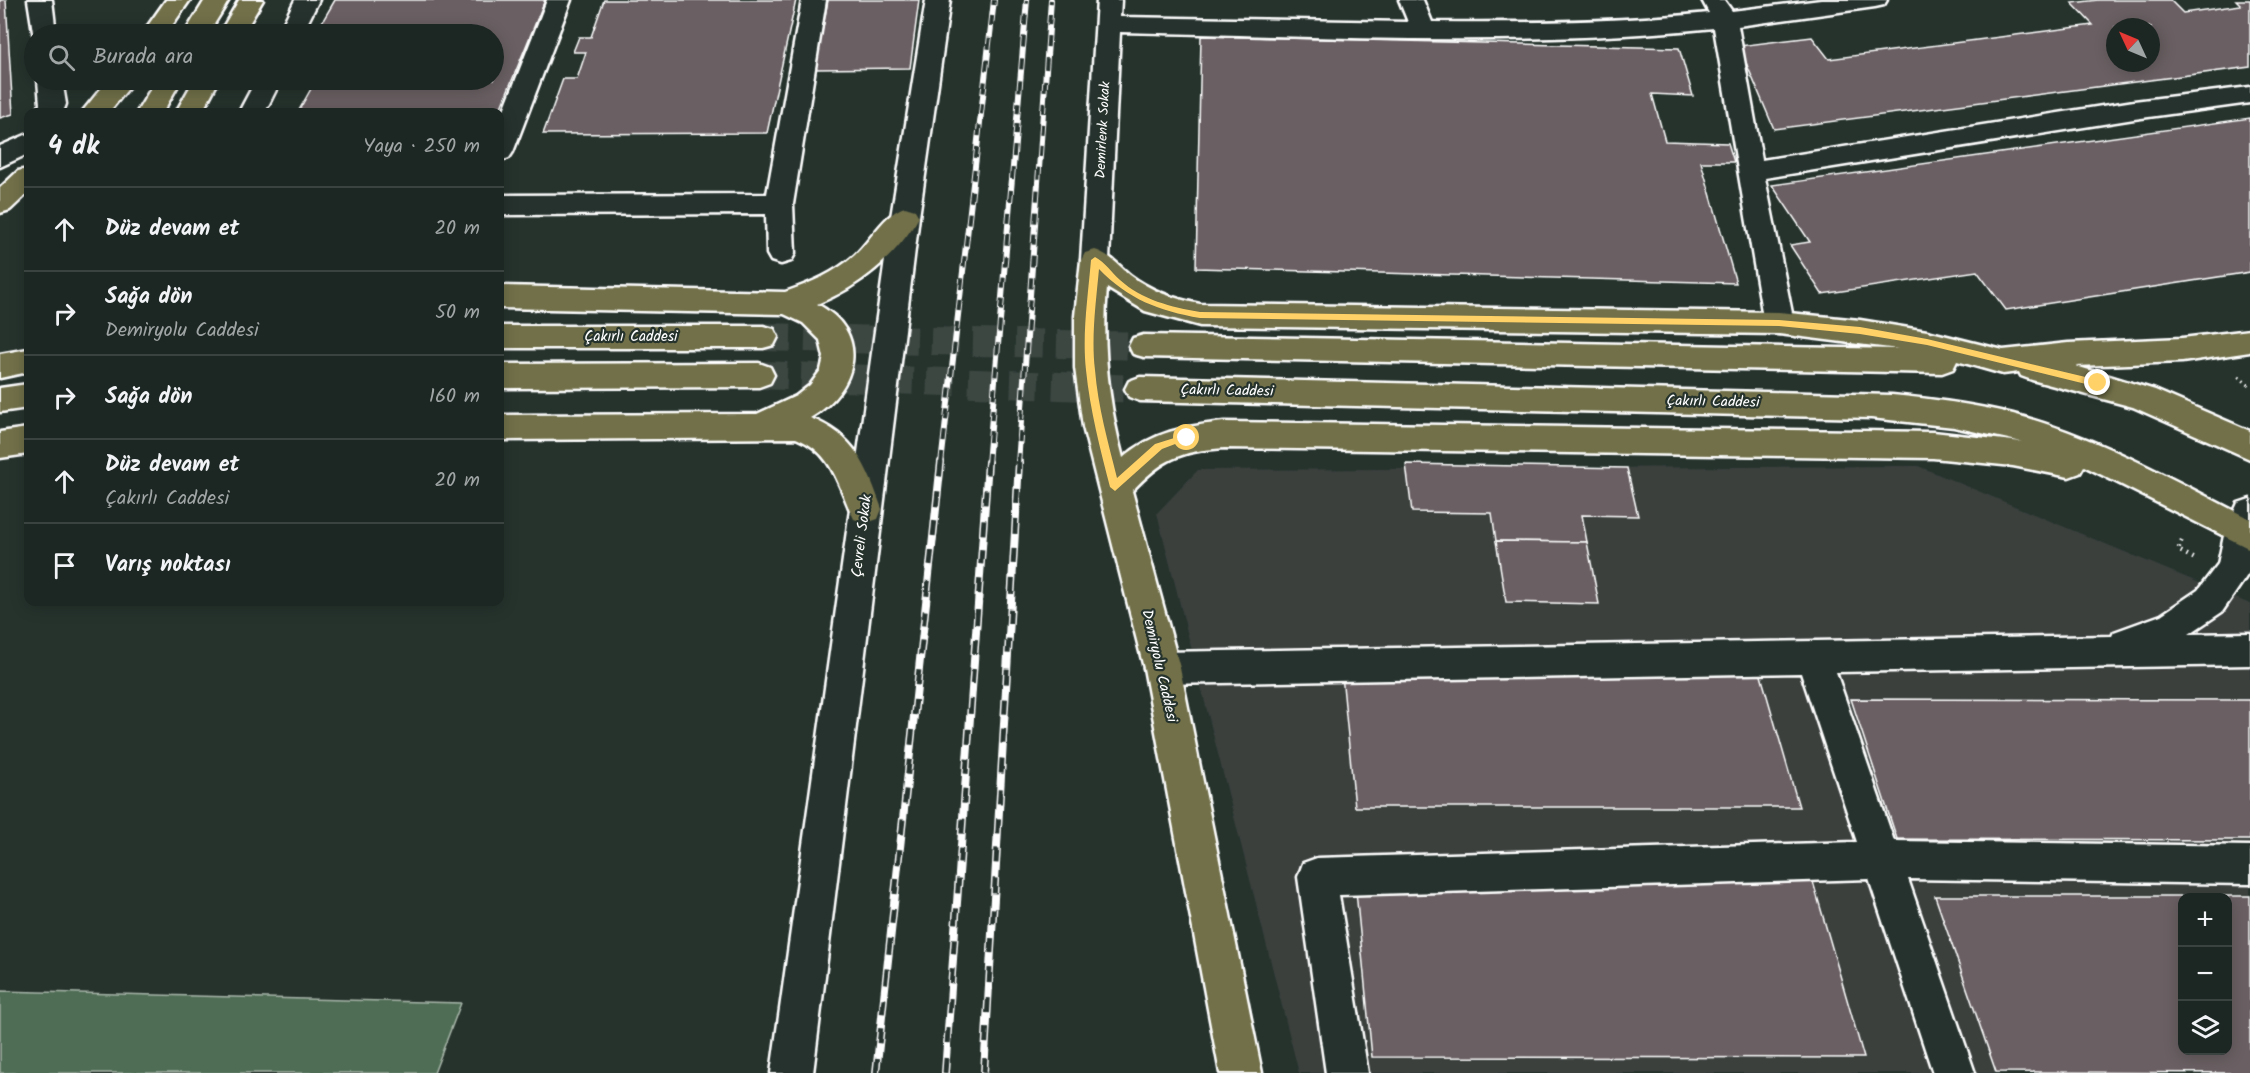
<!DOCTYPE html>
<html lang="tr">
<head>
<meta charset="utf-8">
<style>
	body { margin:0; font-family:Kalam,sans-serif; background:#252e2a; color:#f1f3f6 }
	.controls { position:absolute; right:18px; bottom:18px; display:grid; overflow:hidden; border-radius:12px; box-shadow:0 3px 15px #0003 }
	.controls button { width:54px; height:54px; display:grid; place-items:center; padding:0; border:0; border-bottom:2px solid #3a4340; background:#1c2622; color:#f1f3f6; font:30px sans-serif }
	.compass { position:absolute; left:2106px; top:18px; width:54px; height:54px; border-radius:50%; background:#1c2622; box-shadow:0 3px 15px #0003; rotate:314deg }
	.stop { position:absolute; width:18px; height:18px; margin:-14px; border:4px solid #ffd166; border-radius:50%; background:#fff }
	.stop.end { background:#ffd166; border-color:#fff; box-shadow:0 2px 6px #0008 }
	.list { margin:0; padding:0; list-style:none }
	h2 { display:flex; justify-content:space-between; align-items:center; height:78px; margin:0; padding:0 24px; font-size:26px }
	h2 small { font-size:20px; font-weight:400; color:#a0a5a5 }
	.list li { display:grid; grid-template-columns:39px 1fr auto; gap:18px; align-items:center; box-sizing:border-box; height:84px; padding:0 24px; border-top:2px solid #3a4340 }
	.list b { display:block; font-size:22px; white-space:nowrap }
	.list p { margin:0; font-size:20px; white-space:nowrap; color:#a0a5a5 }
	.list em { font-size:20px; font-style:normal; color:#a0a5a5 }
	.icon { flex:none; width:33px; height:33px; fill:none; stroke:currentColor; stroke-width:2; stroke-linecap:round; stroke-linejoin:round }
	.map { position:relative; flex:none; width:2250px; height:1073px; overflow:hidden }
	.search { position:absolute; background:#1c2622; box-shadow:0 3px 15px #0003; left:24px; top:24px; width:480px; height:66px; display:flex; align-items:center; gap:15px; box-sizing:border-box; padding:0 21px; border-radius:33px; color:#a0a5a5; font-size:22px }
	.panel { position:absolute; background:#1c2622; box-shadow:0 3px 15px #0003; left:24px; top:108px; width:480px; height:498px; border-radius:12px }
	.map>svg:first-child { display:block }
	.built { fill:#3b403e; fill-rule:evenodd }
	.green { fill:#506d55; stroke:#a8b6aa; stroke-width:1.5 }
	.building { fill:#6b6064; stroke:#fff; stroke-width:1.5; fill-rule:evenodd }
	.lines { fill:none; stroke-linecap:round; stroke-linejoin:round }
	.major-tunnel { stroke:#3c4742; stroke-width:28; stroke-dasharray:28 14; stroke-linecap:butt }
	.minor-casing { stroke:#fff; stroke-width:5 }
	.major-casing { stroke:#fff; stroke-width:5 }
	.path-far1 { stroke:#fff; stroke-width:3; stroke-dasharray:1.5 4; stroke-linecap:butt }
	.path { stroke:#fff; stroke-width:4.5; stroke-dasharray:1.5 5; stroke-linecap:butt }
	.minor { fill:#26332d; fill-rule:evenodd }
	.major { fill:#716f4a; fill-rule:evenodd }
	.rail-far1-casing { stroke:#fff; stroke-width:6 }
	.rail-casing { stroke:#fff; stroke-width:8 }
	.rail-far1 { stroke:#26332d; stroke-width:4; stroke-dasharray:11; stroke-linecap:butt }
	.rail { stroke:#26332d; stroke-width:5; stroke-dasharray:15; stroke-linecap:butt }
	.route { fill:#ffd166 }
	.labels { text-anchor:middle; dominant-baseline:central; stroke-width:4.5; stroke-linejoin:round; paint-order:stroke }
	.far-street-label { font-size:14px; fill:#fff; stroke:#26332d }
	.street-label { font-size:15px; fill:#fff; stroke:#26332d }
</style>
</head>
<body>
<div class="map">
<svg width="2250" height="1073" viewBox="0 0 2250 1073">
	<rect width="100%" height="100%" fill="#26332d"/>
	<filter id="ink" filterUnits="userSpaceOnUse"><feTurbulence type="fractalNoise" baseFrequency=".0167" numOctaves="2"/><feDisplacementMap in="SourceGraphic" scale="12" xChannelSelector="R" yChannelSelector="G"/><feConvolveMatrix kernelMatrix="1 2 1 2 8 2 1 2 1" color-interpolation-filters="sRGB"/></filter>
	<g filter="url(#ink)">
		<path class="built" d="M1918 466 2250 604V1073H1299L1157 513 1198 470ZM2182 898H2228V1050H2182Z"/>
		<path class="green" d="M0 991 461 1003 434 1073H0Z"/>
		<g class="building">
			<path d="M0 0H6L13 114 0 118Z"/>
			<path d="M335 0H545L499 112H298L316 80H494V34H315Z"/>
			<path d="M604 0H796L767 133 543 134 563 79H577L586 52H573L579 37H591Z"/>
			<path d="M828 0H919L910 68 815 69Z"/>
			<path d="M2098 0H2170L2183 13 2241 5 2236 0H2250V67L1774 129 1739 46 1812 37 1829 59 2093 25 2072 3ZM2115 27H2151V63H2115Z"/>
			<path d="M1201 36 1679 48 1693 96 1652 94 1665 141 1728 143 1734 162H1701L1736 283 1196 268Z"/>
			<path d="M2250 118V272L2006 310 1977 271 1822 294 1790 245 1810 242 1772 185Z"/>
			<path d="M1406 464 1627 468 1638 516 1582 515 1587 542 1496 541 1492 513 1412 512Z"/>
			<path d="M1496 541 1587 542 1599 604 1506 602Z"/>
			<path d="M1341 665H1758L1799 807H1355Z"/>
			<path d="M1851 699 2250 700V840L1897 839Z"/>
			<path d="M1355 881 1813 882 1864 1058 1372 1057Z"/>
			<path d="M1935 896H2250V1073L1996 1072ZM2182 898H2228V1050H2182Z"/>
		</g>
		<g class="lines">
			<g class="major-tunnel">
				<path d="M763 337 1144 346"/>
				<path d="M759 375 1140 389"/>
			</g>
			<defs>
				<g id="minor">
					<path d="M28 0H52L56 34H34V38Z"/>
					<path d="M295 0H319L302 34H278Z"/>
					<path d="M547 0H571L513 152 509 158 500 161V120Z"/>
					<path d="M802 0H826L793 204 795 254 791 261 781 264 771 261 767 254 766 214 500 215V195L767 194Z"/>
					<path d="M926 0H950L919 217 813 1073H771L891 217Z"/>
					<path d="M1097 0H1121L1120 17 1408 22 1399 0H1423L1432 22C1525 23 1617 22 1709 13L1702 0H1724L1732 11 1821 0H1887L1884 5 1875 7 1738 26 1762 160 2134 101 2250 87V103L2134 119 1765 178 1794 323 1789 331 1779 334 1769 331 1764 323 1714 28C1517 48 1317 36 1120 32L1109 260 1105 267 1095 270 1085 267 1081 260Z"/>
					<path d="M38 80H62L66 104 63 112H37L40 104Z"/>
					<path d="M256 80H281L265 112H239Z"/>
					<path d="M28 134V154L0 167V146Z"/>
					<path d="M2250 499V571L2222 612 2189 634 2250 633V665L1836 672 1894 841 2250 846V884L1908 879 1975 1073H1933L1869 879 1339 895 1368 1073H1326L1298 877 1303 863 1317 858 1857 842 1801 673 1162 684 1150 679 1144 668 1150 657 1162 652 2112 636 2114 632 2161 615 2198 590 2218 564 2225 531 2238 503Z"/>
				</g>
				<g id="major">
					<path d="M166 0H190L166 34H142Z"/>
					<path d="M205 0H229L208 34H184Z"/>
					<path d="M239 0H263L243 34H219Z"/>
					<path d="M108 80H135L109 112H82Z"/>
					<path d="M156 80H181L163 112H137Z"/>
					<path d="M194 80H219L202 112H176Z"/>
					<path d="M28 169V193L10 210 0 213V188L18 171Z"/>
					<path d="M905 207 915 210 919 217C896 257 859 287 817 304 872 333 858 390 810 418 855 435 867 466 882 509L878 519 866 523 854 519C838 486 834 453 796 438L500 440V415L757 414 796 396 810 385 821 370 824 357 820 340 803 323 784 314 500 308V286L785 292C811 283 835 273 855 255 871 240 885 213 905 207Z"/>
					<path d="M1095 250C1109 254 1118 265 1130 275 1151 291 1174 299 1200 304L1779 312 1860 320 1927 331 2003 350 2068 343 2182 338 2250 330V352L2182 362 2076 366 2155 390 2250 431V459L2133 407 2032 380 2021 376 2019 372 2003 374 1957 361 1953 369 1942 373 1144 357 1133 354 1129 346 1133 338 1144 335 1898 349 1779 334 1200 326 1145 311 1107 288C1102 346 1108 401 1123 458 1152 432 1186 426 1224 422L1933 432 2022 442 1954 427 1871 418 1140 401 1129 397 1125 389 1129 381 1140 377 1892 395C1933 399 1973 404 2013 414 2097 436 2173 480 2250 519V549L2084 466 2080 473 2069 477 2013 466 1933 458 1224 448C1180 451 1162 459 1132 491L1180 668 1262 1073H1220L1144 668 1083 427 1075 368V316L1081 260 1085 253Z"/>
					<path d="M500 326H763L774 329 778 337 774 345 763 348H500Z"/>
					<path d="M28 349V372L0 378V354Z"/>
					<path d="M759 363 770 367 774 375 770 383 759 387 500 388V364Z"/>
					<path d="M28 384V408L0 412V388Z"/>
					<path d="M28 428V454L0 458V432Z"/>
				</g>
			</defs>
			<use href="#minor" class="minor-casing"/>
			<use href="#major" class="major-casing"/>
			<path class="path-far1" d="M2239 377 2250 386"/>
			<path class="path" d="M2182 541 2178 550 2195 559"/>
			<use href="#minor" class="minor"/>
			<use href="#major" class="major"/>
			<defs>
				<g id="rail-far1">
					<path d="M941 464 994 0"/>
					<path d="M988 464 1027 0"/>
					<path d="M1018 464 1051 0"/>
				</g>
				<g id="rail">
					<path d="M876 1073 941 462"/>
					<path d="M945 1073 988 462"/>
					<path d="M984 1073 1019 462"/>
				</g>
			</defs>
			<use href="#rail-far1" class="rail-far1-casing"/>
			<use href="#rail" class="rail-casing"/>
			<use href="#rail-far1" class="rail-far1"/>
			<use href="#rail" class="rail"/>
		</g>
	</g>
	<path class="route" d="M1095 257C1105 262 1112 273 1120 280 1142 300 1171 307 1200 312L1779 320 1860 327 1927 339 2098 380 2103 383 2098 387 1927 345 1860 334 1779 326 1200 318C1159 311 1128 299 1099 269 1096 302 1091 337 1095 370 1098 407 1108 442 1117 478L1155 444 1187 434 1191 438 1162 449 1115 491 1110 487C1100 448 1090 410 1086 370 1082 334 1088 296 1091 260Z"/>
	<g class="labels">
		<g class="far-street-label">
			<text transform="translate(1103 130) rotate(-87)">Demirlenk Sokak</text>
		</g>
		<g class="street-label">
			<text x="631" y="337">Çakırlı Caddesi</text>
			<text transform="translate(1227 391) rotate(1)">Çakırlı Caddesi</text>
			<text transform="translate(1713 402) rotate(1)">Çakırlı Caddesi</text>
			<text transform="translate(862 536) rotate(-83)">Çevreli Sokak</text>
			<text transform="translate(1159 666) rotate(77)">Demiryolu Caddesi</text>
		</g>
	</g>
</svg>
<div class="controls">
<button>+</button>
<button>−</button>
<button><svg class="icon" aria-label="layers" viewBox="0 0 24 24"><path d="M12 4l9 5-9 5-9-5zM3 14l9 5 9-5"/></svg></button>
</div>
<svg class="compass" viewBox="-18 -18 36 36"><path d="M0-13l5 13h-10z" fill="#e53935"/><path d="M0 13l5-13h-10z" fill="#a0a5a5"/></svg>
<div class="stop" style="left:1187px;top:438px"></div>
<div class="stop end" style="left:2098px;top:383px"></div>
<div class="search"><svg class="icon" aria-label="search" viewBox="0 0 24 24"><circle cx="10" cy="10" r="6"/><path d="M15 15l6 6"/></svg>Burada ara</div>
<section class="panel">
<h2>4 dk<small>Yaya · 250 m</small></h2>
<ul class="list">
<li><svg class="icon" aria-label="ahead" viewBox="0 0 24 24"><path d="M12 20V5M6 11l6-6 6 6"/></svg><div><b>Düz devam et</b></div><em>20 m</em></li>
<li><svg class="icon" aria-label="right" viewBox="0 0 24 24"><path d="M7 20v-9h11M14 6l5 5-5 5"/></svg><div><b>Sağa dön</b><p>Demiryolu Caddesi</p></div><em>50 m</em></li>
<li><svg class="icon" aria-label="right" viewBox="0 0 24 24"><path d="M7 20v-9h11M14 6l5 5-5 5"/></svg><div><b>Sağa dön</b></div><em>160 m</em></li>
<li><svg class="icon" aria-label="ahead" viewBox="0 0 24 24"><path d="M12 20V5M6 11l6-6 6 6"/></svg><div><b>Düz devam et</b><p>Çakırlı Caddesi</p></div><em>20 m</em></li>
<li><svg class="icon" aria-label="arrive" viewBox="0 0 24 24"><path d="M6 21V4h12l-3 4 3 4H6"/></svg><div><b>Varış noktası</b></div></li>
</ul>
</section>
</div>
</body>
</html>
